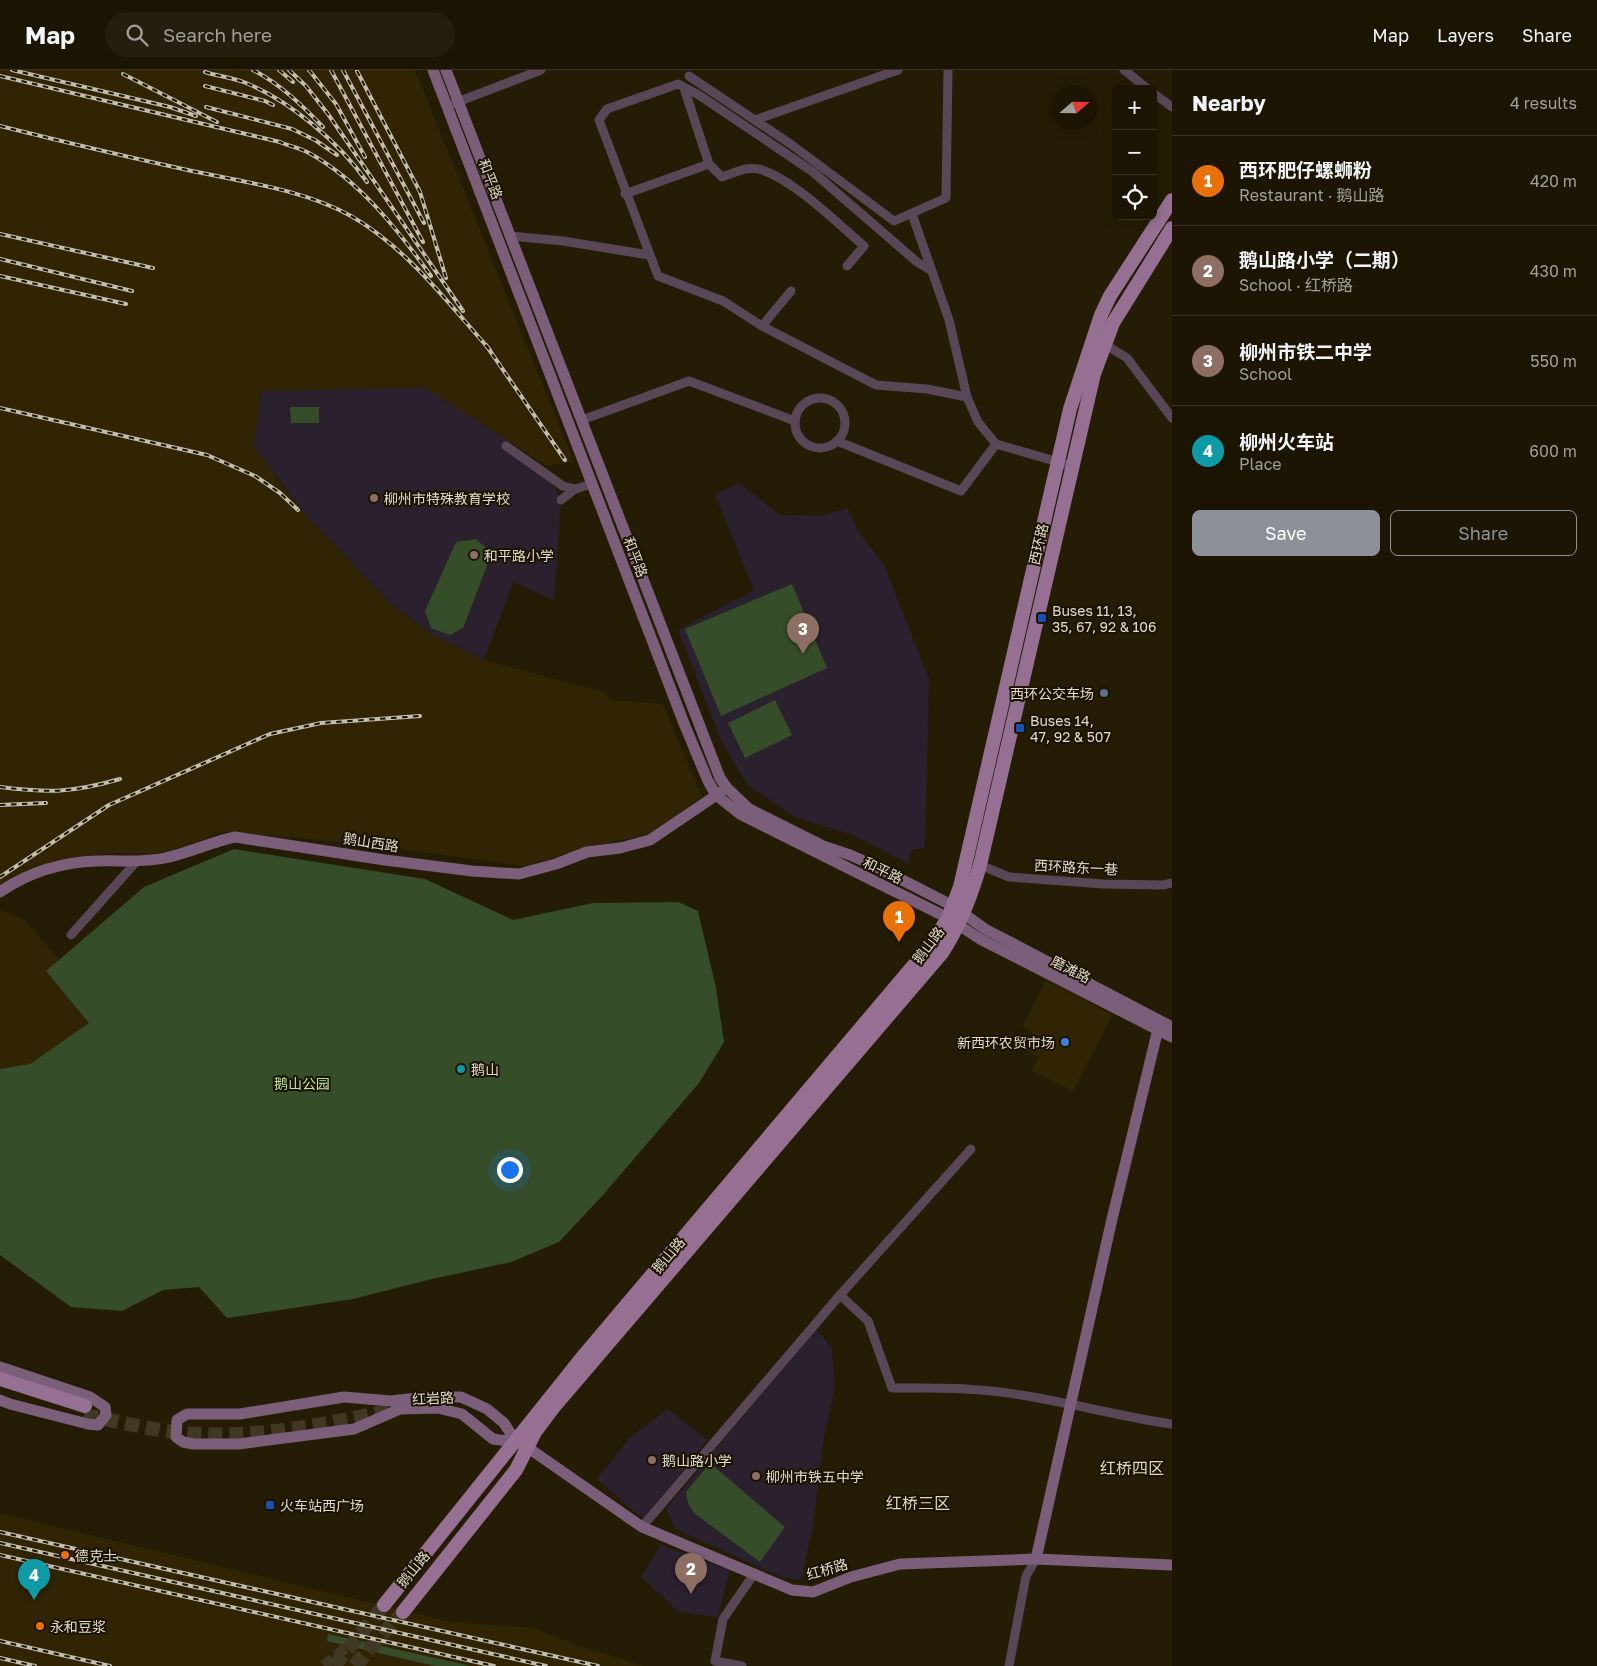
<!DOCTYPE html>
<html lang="en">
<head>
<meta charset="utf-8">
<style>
	body { margin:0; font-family:"Golos Text","Noto Sans SC",sans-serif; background:#251e0e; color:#f1f3f6 }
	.controls { position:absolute; right:15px; top:15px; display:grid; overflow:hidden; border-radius:8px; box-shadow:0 2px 12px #0003 }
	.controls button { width:45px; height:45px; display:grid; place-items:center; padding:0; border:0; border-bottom:1px solid #3a3426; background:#1c1504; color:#f1f3f6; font:25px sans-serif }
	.compass { position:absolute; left:1052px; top:15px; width:45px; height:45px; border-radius:50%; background:#1c1504; box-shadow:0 2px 12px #0003; rotate:70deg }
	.you { position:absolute; left:509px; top:1099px; width:18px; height:18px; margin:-12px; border:4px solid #fff; border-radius:50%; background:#1a73e8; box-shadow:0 0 0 8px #1a73e833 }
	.badge { display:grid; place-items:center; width:32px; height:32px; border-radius:50%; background:#8c9099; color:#fff; font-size:16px; font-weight:700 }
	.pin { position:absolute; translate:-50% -41px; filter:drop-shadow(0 1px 2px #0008) }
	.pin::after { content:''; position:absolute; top:26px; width:18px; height:15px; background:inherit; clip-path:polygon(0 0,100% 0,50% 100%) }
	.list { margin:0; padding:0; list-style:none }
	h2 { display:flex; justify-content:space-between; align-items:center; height:65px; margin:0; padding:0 20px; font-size:21px }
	h2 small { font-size:16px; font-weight:400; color:#a09f9a }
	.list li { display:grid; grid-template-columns:32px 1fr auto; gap:15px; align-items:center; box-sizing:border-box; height:90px; padding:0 20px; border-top:1px solid #3a3426 }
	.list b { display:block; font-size:19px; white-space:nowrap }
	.list p { margin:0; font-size:16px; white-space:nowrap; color:#a09f9a }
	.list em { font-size:16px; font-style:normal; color:#a09f9a }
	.actions { display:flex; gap:10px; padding:15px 20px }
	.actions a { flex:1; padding:11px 0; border:1px solid #8c9099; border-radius:8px; text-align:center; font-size:18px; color:#8c9099 }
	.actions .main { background:#8c9099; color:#fff }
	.icon { flex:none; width:28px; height:28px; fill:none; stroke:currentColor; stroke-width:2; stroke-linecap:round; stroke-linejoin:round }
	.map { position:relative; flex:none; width:1172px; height:1596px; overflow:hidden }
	header { display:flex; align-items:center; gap:30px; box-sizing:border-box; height:70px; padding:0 25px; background:#1c1504; border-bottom:1px solid #3a3426 }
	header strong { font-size:24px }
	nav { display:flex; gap:28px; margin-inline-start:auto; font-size:18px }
	.search { width:350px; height:45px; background:#251e0e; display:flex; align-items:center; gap:12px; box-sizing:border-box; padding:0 18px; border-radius:28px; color:#a09f9a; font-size:19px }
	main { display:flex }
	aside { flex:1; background:#1c1504 }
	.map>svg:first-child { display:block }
	.built { fill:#302405 }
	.education { fill:#2a202e }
	.green { fill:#354d28 }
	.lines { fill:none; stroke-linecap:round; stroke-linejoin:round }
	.secondary-tunnel { stroke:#413823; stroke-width:11; stroke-dasharray:11 5.5; stroke-linecap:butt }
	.primary-tunnel { stroke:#413823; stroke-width:14; stroke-dasharray:14 7; stroke-linecap:butt }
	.street { stroke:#594758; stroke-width:9 }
	.secondary { stroke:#7b5e79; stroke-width:11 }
	.primary { stroke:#957093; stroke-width:14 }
	.rail-casing { stroke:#c4bdae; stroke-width:4 }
	.rail { stroke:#1b1300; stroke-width:2; stroke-dasharray:5.5; stroke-linecap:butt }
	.education-dot { fill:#8d6e63; stroke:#1b1300; stroke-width:2 }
	.transit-dot { fill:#1a4fb4; stroke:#1b1300; stroke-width:2 }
	.service-dot { fill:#5c6f8a; stroke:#1b1300; stroke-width:2 }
	.shop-dot { fill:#3f7fe0; stroke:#1b1300; stroke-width:2 }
	.culture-dot { fill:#0f9aa8; stroke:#1b1300; stroke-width:2 }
	.food-dot { fill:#e8710a; stroke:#1b1300; stroke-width:2 }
	.labels { text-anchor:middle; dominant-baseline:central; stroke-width:4; stroke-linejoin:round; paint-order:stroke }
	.street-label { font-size:14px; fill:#e0dacc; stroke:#1b1300 }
	.poi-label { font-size:14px; fill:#e0dacc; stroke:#1b1300; text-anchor:start }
	.park-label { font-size:14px; fill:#b6e69d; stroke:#1b1300 }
	.quarter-label { font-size:16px; fill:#e2d7bb; stroke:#1b1300 }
</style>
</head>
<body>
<header>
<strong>Map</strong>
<div class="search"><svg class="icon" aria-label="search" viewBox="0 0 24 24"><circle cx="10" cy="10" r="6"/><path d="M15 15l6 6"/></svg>Search here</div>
<nav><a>Map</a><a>Layers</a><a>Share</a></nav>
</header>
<main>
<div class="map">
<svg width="1172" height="1596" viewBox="0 0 1172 1596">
	<rect width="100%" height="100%" fill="#251c05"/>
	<g class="built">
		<path d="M0 0H415L574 392 547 396 425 318 275 406 305 444 391 534 433 565 484 590 604 622 611 630 663 634 702 727 651 764 582 779 527 796 353 773 230 762 215 764 188 776 153 784 113 783 56 790 33 797 0 817Z"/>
		<path d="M0 840 25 850 59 890 46 901 89 953 30 994 0 999Z"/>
		<path d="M1046 910 1112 945 1073 1021 1031 1000 1039 987 1027 980 1035 964 1022 957Z"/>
		<path d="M0 1443 450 1552 534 1558 577 1575 643 1596H0Z"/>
	</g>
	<g class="education">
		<path d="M425 318 509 371 504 380 553 414 561 430 554 530 513 512 484 590 433 565 391 534 305 444 254 376 262 321Z"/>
		<path d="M739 413 780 445 821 446 848 438 857 460 884 495 929 609 925 778 912 780 908 794 856 766 795 747 747 714 722 673 678 560 754 520 715 425Z"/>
		<path d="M816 1259 832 1278 835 1318 823 1372 813 1456 801 1510 781 1507 675 1459 666 1439Z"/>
		<path d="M667 1339 708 1370 643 1449 597 1409 630 1368Z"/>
		<path d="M661 1475 730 1500 717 1548 678 1541 641 1507Z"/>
	</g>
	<g class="green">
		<path d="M290 337H319V353H291Z"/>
		<path d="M476 469 485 477 490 488 463 558 450 565 431 558 425 541 456 472Z"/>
		<path d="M792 514 827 598 721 646 685 559Z"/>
		<path d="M775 630 792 665 745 688 728 653Z"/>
		<path d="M234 779 425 809 513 850 593 833 678 832 698 841 716 918 724 972 699 1013 603 1125 559 1172 511 1192 432 1209 353 1229 227 1248 199 1217 163 1220 122 1241 71 1237 0 1185V999L30 994 89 953 46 901 144 817Z"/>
		<path d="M710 1393 785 1457 760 1492 694 1443 688 1433 686 1422Z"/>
		<path d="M328 1564 471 1596H436L422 1593 327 1571Z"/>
	</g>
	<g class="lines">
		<g class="secondary-tunnel">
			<path d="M324 1596 357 1568"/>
			<path d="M359 1596 373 1575"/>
		</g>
		<g class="primary-tunnel">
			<path d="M84 1345C122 1352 161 1363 200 1364 265 1367 329 1353 392 1340"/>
			<path d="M334 1596 384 1535"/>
			<path d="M354 1596 403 1542"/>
		</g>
		<g class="street">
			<path d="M1124 0 1148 19"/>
			<path d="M689 6 792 75 894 151 946 128 948 0"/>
			<path d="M684 18 709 94 722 107C734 103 749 95 762 100 795 111 837 153 864 176L847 196"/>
			<path d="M1153 23 1172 37"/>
			<path d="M447 36 541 0"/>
			<path d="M755 50 898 0"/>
			<path d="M625 124 709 94"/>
			<path d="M912 144 949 250 967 327 978 352 996 374 1072 396"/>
			<path d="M510 166 563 171 649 185"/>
			<path d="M932 201 917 192 813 102 699 25 678 14 607 39 599 50 658 206 723 231 762 256 876 315 927 319 967 327"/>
			<path d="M762 256 791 221"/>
			<path d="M1104 274 1127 288 1172 348"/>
			<circle cx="820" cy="353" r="25"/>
			<path d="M582 350 689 311 795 351"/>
			<path d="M837 371 961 421 996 374"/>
			<path d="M506 376 563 416 575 419 592 414"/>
			<path d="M561 430 575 419"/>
			<path d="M980 795 1009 807 1103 814 1163 815 1172 813"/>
			<path d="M71 865 136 792"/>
			<path d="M840 1225 868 1251 892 1318C921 1318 951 1317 980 1320 1045 1325 1108 1345 1172 1354"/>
			<path d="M642 1457 840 1225 971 1079"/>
			<path d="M742 1596 715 1591 723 1549 754 1504"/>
			<path d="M1009 1596 1026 1506 1036 1489"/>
		</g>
		<g class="secondary">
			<path d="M433 0 685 656 708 711 716 725 740 744 948 848 980 869 1172 967"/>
			<path d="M446 0 720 708 727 718 749 739 823 776 850 785 873 795 953 836 985 859 1172 957"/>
			<path d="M0 822C29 802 62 792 97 791 120 790 142 793 165 788 189 783 211 772 235 767L385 790 472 801 519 804 556 794 587 782 620 778 650 770 721 722"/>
			<path d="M0 1297 90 1327 105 1337 106 1345 98 1355 88 1354 10 1334 0 1330"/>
			<path d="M516 1372 504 1353 487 1339 461 1327H426L391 1331 344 1327 240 1344H187L177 1350 176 1367 183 1372 193 1374H239L354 1359 400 1339 438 1338 462 1344 493 1369 516 1372 527 1377 642 1457 792 1520 813 1522 851 1507 900 1494 1036 1489 1172 1495"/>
			<path d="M1036 1489 1112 1149 1159 955"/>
		</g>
		<g class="primary">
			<path d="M0 1309 85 1336"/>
			<path d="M384 1535 585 1284 930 876 948 848 960 817 1070 339 1101 245 1110 226 1172 130"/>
			<path d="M403 1542 516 1400 535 1362 553 1338 942 883C960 855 971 827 980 795L1094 304 1113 253 1172 158"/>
		</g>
		<defs>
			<g id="rail">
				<path d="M12 0 170 37 196 46"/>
				<path d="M253 0C280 14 302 35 323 57"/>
				<path d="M279 0 293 12"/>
				<path d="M289 0 306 16 328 44 463 241"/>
				<path d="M309 0 336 34 365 87"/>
				<path d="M331 0 423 172"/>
				<path d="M343 0 424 153"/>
				<path d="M357 1 420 122 446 208"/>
				<path d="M205 2C218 6 233 8 246 13 290 31 340 73 367 112"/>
				<path d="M123 4 217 52"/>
				<path d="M0 6 280 72C289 76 300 78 309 83 360 111 398 160 431 206"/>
				<path d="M205 16 265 31 273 35"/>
				<path d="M206 37 292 59 315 70 337 85"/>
				<path d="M0 56C64 72 127 87 192 101 245 112 304 120 351 146 407 178 448 233 490 280"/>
				<path d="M0 164 153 198"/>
				<path d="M0 189 132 221"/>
				<path d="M0 206 126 234"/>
				<path d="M486 275 565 390"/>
				<path d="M0 338 207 385 255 406 280 423 298 440"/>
				<path d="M0 717C49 723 71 723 120 709"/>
				<path d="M0 735 46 733"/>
				<path d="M0 807 109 735 270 664 321 653 420 646"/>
				<path d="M0 1462 598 1596"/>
				<path d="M0 1473 546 1596"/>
				<path d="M0 1485 494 1596"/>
				<path d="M0 1571 110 1596"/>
				<path d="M0 1588 35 1596"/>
			</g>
		</defs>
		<use href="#rail" class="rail-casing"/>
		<use href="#rail" class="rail"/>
	</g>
	<g class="education-dot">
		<circle cx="374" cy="428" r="5"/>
		<circle cx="474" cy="485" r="5"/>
		<circle cx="652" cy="1390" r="5"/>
		<circle cx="756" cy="1406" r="5"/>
	</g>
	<g class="transit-dot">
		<rect x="1037" y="543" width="10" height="10" rx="2.5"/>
		<rect x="1015" y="653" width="10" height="10" rx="2.5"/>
		<rect x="265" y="1430" width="10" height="10" rx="2.5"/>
	</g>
	<circle class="service-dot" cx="1104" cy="623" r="5"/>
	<circle class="shop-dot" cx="1065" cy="972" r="5"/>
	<circle class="culture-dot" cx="461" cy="999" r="5"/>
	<g class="food-dot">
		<circle cx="65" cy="1485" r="5"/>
		<circle cx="40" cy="1556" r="5"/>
	</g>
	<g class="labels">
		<g class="street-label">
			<text transform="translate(491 109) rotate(69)">和平路</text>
			<text transform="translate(1038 474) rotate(-77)">西环路</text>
			<text transform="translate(636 487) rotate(69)">和平路</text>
			<text transform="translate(371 772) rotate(9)">鹅山西路</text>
			<text transform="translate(1076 797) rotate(3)">西环路东一巷</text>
			<text transform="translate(883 800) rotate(26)">和平路</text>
			<text transform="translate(928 875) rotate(-53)">鹅山路</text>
			<text transform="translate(1071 899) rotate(27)">磨滩路</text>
			<text transform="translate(668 1185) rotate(-50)">鹅山路</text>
			<text transform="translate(433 1328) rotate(-3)">红岩路</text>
			<text transform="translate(413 1499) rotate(-51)">鹅山路</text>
			<text transform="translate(827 1499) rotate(-16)">红桥路</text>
		</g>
		<g class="poi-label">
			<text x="384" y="428">柳州市特殊教育学校</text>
			<text x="484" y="485">和平路小学</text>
			<text x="1052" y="540">Buses 11, 13,<tspan x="1052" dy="16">35, 67, 92 &amp; 106</tspan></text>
			<text x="1094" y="623" text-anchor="end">西环公交车场</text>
			<text x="1030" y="650">Buses 14,<tspan x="1030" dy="16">47, 92 &amp; 507</tspan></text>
			<text x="1055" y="972" text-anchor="end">新西环农贸市场</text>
			<text x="471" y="999">鹅山</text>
			<text x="662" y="1390">鹅山路小学</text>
			<text x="766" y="1406">柳州市铁五中学</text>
			<text x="280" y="1435">火车站西广场</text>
			<text x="75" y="1485">德克士</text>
			<text x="50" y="1556">永和豆浆</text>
		</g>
		<g class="park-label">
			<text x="302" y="1013">鹅山公园</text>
		</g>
		<g class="quarter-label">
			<text x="1132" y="1398">红桥四区</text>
			<text x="918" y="1433">红桥三区</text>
		</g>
	</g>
</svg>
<div class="controls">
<button>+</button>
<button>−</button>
<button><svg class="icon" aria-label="locate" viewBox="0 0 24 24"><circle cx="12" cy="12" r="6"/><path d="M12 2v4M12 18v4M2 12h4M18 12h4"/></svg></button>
</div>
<svg class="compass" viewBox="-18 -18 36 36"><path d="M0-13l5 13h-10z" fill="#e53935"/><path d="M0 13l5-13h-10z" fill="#a09f9a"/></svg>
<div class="you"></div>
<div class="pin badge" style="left:899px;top:872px;background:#e8710a">1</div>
<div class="pin badge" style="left:691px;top:1524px;background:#8d6e63">2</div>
<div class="pin badge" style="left:803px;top:584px;background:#8d6e63">3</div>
<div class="pin badge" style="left:34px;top:1530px;background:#0f9aa8">4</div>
</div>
<aside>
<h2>Nearby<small>4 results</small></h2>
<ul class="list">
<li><span class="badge" style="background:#e8710a">1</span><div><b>西环肥仔螺蛳粉</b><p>Restaurant · 鹅山路</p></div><em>420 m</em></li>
<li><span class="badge" style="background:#8d6e63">2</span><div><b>鹅山路小学（二期）</b><p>School · 红桥路</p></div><em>430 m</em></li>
<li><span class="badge" style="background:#8d6e63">3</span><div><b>柳州市铁二中学</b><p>School</p></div><em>550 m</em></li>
<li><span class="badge" style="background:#0f9aa8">4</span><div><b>柳州火车站</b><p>Place</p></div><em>600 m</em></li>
</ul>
<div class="actions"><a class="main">Save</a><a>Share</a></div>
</aside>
</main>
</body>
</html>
